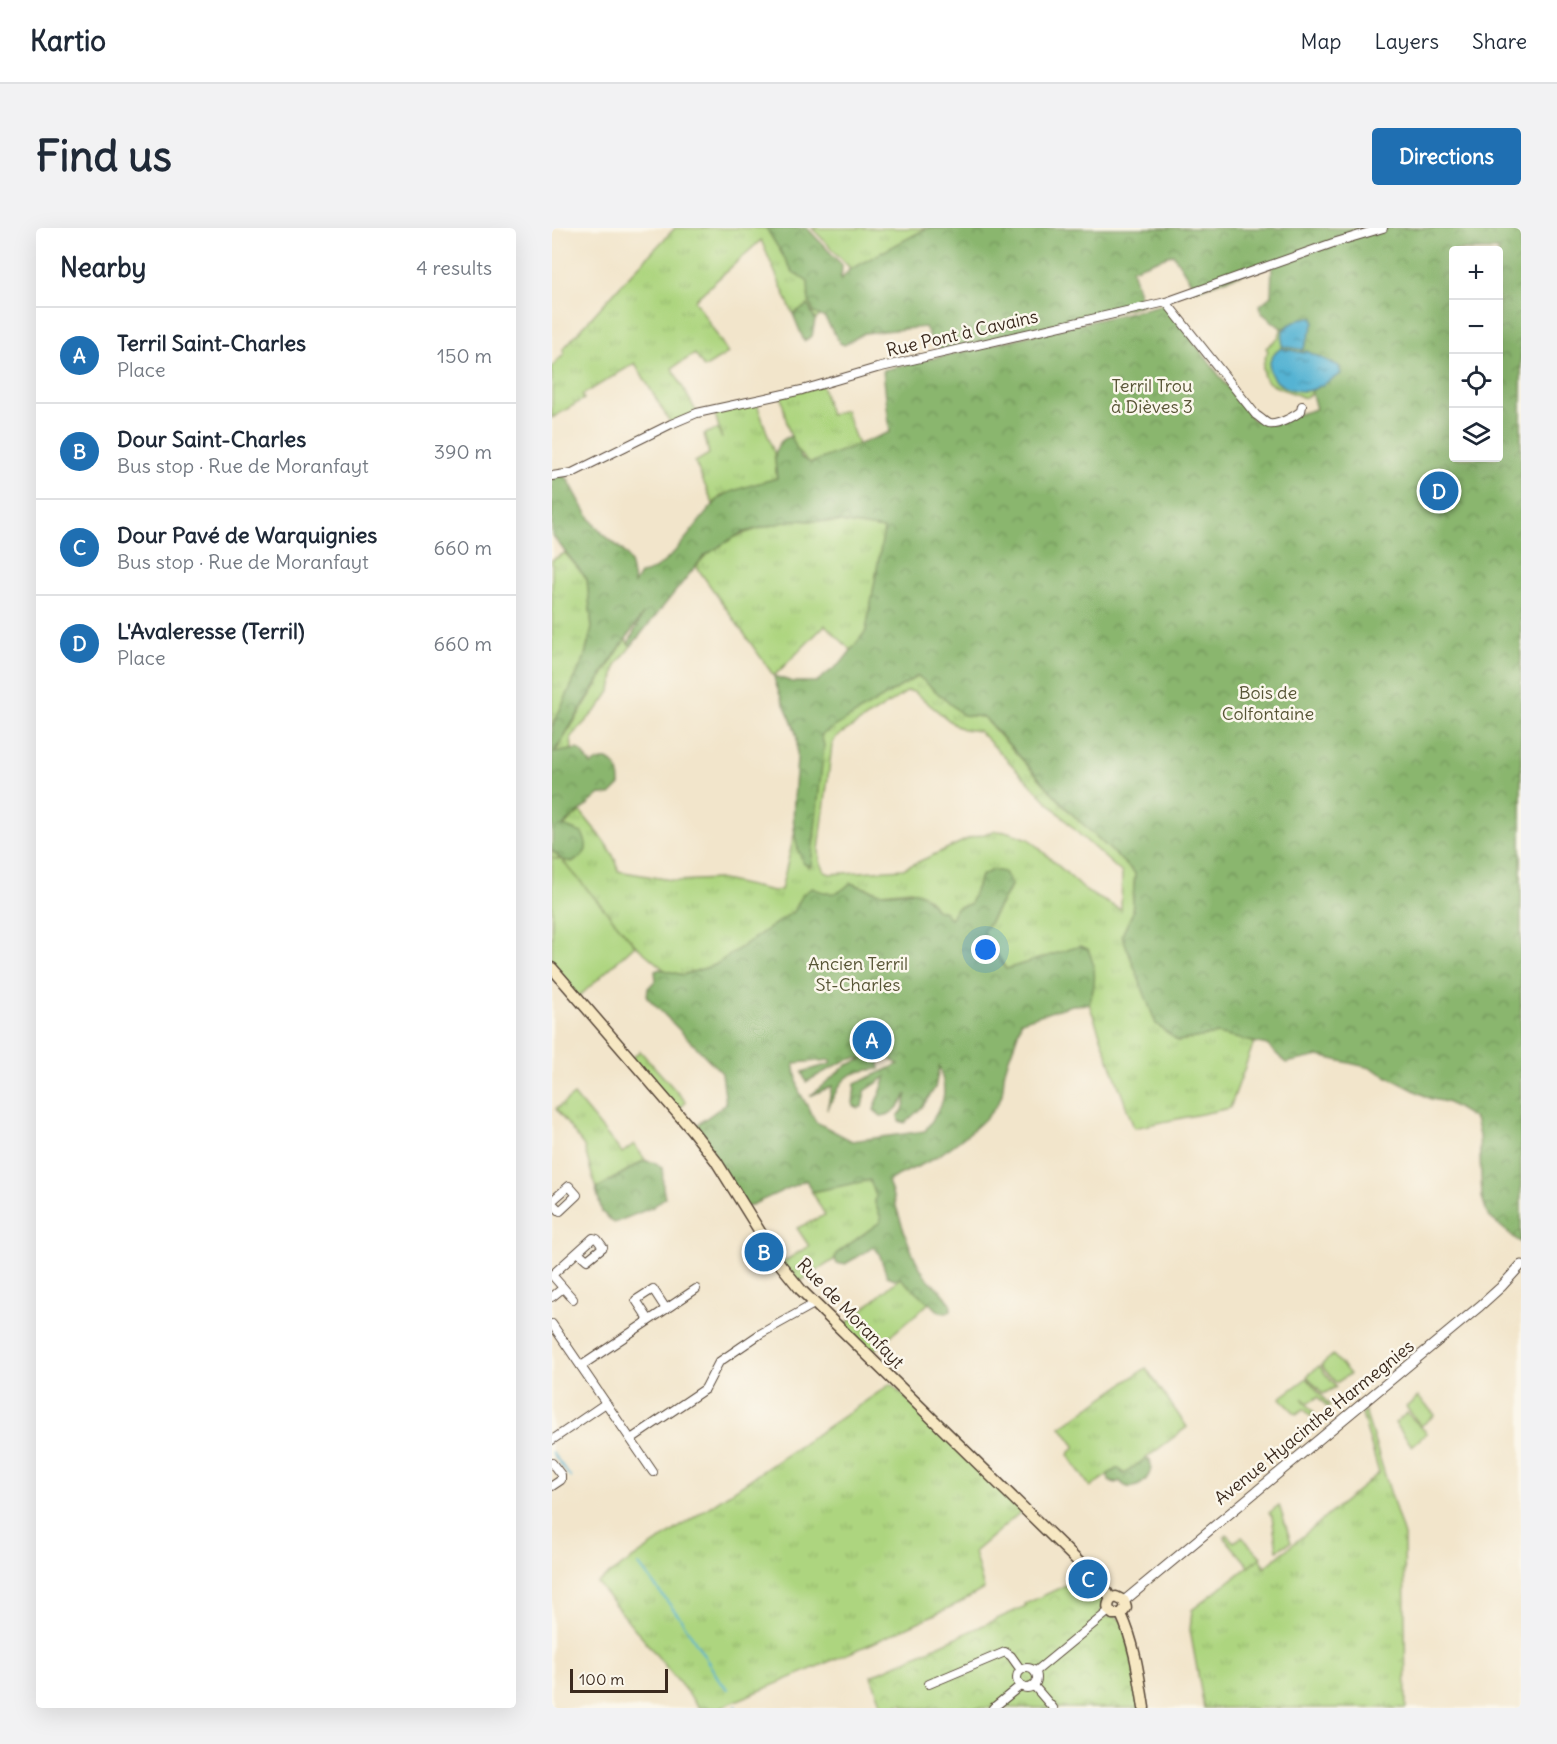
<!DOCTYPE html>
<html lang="en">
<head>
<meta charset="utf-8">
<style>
	body { margin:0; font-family:Delius,sans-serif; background:#f2f2f3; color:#1f2937 }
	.controls { position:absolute; right:18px; top:18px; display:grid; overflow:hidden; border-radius:6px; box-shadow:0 6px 24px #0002 }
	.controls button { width:54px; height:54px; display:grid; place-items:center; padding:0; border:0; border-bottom:2px solid #e0e1e3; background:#fff; color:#1f2937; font:30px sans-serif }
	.scale { position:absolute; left:18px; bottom:15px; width:98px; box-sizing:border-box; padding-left:6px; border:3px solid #3b2a1e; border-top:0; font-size:16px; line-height:21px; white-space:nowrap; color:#3b2a1e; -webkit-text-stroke:4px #fbf7ec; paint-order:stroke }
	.you { position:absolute; left:434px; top:722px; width:21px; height:21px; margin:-15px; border:4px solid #fff; border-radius:50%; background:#1a73e8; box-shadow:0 0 0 9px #1a73e833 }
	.badge { display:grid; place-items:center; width:39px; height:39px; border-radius:50%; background:#1f6fb2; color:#fff; font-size:20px; font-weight:700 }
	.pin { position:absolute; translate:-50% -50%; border:3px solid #fff; box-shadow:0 2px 6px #0006 }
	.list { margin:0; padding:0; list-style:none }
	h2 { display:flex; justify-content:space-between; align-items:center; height:78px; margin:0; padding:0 24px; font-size:26px }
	h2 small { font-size:20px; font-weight:400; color:#747a83 }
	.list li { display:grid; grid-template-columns:39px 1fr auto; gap:18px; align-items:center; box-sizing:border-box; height:96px; padding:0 24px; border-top:2px solid #e0e1e3 }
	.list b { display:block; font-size:22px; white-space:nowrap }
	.list p { margin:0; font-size:20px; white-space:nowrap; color:#747a83 }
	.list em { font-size:20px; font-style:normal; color:#747a83 }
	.icon { flex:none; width:33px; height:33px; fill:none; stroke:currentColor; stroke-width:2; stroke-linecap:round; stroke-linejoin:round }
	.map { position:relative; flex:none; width:969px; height:1480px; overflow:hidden; border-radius:6px }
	header { display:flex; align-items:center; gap:36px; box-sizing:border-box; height:84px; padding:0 30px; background:#fff; border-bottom:2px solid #e0e1e3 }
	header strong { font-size:28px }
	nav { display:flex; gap:33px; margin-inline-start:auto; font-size:21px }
	.intro { display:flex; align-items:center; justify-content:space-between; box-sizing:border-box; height:144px; padding:0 36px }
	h1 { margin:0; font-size:42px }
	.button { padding:15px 27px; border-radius:6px; background:#1f6fb2; color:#fff; font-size:21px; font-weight:700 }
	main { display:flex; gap:36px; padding:0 36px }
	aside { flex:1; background:#fff; border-radius:6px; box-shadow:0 6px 24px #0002 }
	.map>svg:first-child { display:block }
	.grass { fill:url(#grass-tufts); stroke:#74804e; stroke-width:1.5; fill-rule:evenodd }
	.forest { fill:url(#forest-crowns); stroke:#627046; stroke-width:1.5; fill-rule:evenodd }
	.park { fill:url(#park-crowns); stroke:#74804e; stroke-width:1.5 }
	.garden { fill:#add57f; stroke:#74804e; stroke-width:1.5 }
	.water { fill:url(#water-ripples); stroke:#486e78; stroke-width:1.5 }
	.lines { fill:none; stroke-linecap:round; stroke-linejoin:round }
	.stream { stroke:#54b3d3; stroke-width:2 }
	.minor-casing { stroke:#564638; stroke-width:10 }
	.tertiary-casing { stroke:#564638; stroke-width:11 }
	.secondary-casing { stroke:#564638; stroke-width:13 }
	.minor { stroke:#fff; stroke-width:8 }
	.tertiary { stroke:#fff; stroke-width:9 }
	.secondary { stroke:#f7e8c3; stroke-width:10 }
	.labels { text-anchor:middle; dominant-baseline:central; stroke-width:5; stroke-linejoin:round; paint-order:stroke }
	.street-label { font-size:18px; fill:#3b2a1e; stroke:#fbf7ec }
	.park-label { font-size:18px; fill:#585536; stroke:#fbf7ec }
</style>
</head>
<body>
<header>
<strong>Kartio</strong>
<nav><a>Map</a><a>Layers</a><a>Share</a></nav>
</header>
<div class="intro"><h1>Find us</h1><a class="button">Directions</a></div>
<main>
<aside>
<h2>Nearby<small>4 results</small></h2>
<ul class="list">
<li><span class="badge">A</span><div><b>Terril Saint-Charles</b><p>Place</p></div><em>150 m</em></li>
<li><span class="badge">B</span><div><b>Dour Saint-Charles</b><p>Bus stop · Rue de Moranfayt</p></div><em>390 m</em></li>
<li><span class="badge">C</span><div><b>Dour Pavé de Warquignies</b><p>Bus stop · Rue de Moranfayt</p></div><em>660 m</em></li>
<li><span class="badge">D</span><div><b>L'Avaleresse (Terril)</b><p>Place</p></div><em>660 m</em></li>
</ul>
</aside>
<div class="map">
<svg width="969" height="1480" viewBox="0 0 969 1480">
	<defs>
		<pattern id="grass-tufts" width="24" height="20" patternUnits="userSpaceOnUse" patternTransform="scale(1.5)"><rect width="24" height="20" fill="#add57f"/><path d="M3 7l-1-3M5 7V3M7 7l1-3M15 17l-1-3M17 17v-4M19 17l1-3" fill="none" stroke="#96b76d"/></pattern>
		<pattern id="forest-crowns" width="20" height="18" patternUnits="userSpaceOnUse" patternTransform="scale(1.5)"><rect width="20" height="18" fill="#8ab66e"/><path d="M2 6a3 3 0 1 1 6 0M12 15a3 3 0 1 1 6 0" fill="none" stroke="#72945a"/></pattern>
		<pattern id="park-crowns" width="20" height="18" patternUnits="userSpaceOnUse" patternTransform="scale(1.5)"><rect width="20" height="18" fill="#add57f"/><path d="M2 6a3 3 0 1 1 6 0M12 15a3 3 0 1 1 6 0" fill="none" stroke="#96b76d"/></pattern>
		<pattern id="water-ripples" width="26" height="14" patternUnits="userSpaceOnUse" patternTransform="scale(1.5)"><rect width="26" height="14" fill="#54b3d3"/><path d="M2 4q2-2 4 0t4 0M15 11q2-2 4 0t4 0" fill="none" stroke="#4792ab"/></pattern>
	</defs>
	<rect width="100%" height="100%" fill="#fbf7ec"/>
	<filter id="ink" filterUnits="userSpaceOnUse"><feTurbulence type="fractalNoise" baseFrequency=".0167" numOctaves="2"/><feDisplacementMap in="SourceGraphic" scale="12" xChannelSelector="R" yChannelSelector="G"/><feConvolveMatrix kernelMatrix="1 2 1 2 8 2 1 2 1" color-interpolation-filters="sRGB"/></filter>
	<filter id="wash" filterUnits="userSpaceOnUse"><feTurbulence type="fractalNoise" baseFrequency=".008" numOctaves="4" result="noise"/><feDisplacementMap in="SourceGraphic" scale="24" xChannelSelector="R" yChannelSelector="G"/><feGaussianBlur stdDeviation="1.35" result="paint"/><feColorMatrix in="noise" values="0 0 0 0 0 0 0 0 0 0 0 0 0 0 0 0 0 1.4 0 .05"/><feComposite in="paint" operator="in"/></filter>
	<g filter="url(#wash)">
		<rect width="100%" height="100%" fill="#f2e5cb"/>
		<g class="grass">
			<path d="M123 0H221L265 56 270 86 263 92 256 77 241 86 209 12 143 72 176 125 152 140 143 126 120 140 145 185 119 196 83 135 30 167 32 171 0 190V139L12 126 11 121 77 48Z"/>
			<path d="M260 0H387L296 55 297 39Z"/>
			<path d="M737 97 754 123 752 125 729 120 723 125 719 132 753 162 760 161 761 165 752 170C729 157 698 161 716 123L714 120 727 109 730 98Z"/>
			<path d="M270 157 278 187 293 182 306 217 259 235C237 224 234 190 229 167Z"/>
			<path d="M204 173 222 225 225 250 170 267 161 276 143 234 157 226 152 206 166 201 170 211 162 182Z"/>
			<path d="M241 292 289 294 333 301 314 403 299 422 273 397 222 448 144 338C170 307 204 301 241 292Z"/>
			<path d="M13 325 35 351 40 400 32 431 0 499V332Z"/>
			<path d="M74 410 76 416 80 417 64 437 59 462 48 478 19 509 20 522 2 526Z"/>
			<path d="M366 447 411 487 431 489 518 584 583 645 580 686 570 707 626 813 665 806 702 814 678 880 582 900 537 776 541 762 470 738 454 742 430 702 437 695 459 658 429 648 418 676 405 680 398 692 384 682 377 671 359 662 329 665 299 655 291 663 246 676 242 683 163 737 131 747 114 743 83 717 10 632 0 630V622L10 632 11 599 28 583C38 596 67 628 66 643L125 653 166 651 221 663 229 662 243 603C245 618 247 631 257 640L269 519 266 506ZM356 463 362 464 404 498 411 501 427 503 528 607 570 645 569 682 535 664 477 611 456 604 443 603 418 610 351 641 278 646 273 644 268 633 267 622 280 517 284 509Z"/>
			<path d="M88 823 134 874 124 884 78 832Z"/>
			<path d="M22 867 70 925 82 916 94 933 89 934 44 961 32 918 4 881Z"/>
			<path d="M318 952 324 968 323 975 329 990 328 994 284 1026 283 1031 244 1056 228 1036 257 1018 245 1000 273 987 260 964Z"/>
			<path d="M348 1050 377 1075 315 1128 288 1101Z"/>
			<path d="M594 1140 635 1199 572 1247 566 1240 538 1259 516 1227 523 1218 509 1199Z"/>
			<path d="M339 1156 472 1281 422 1324 432 1361 405 1376 321 1415 167 1480H148L45 1355Z"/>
			<path d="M813 1183 852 1308 854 1480H652L638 1402 640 1382 709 1329 712 1340 827 1245 810 1186Z"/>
		</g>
		<g class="forest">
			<path d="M214 0H255L290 37 289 52 297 42 375 0H822L644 62 621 26 580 41 590 77 391 124 382 117 373 99 312 105 292 117 288 115 273 90 262 85 257 73 256 54 241 44Z"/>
			<path d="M838 0H969V1015L936 988 930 969 927 908 923 891 895 874 879 871 819 840 767 828 734 835 715 817 665 806 626 813 604 796 570 707 580 686 583 645 518 584 432 489 411 487 366 448 269 507 272 517 259 638 252 636C232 598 247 553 245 513 245 496 225 469 222 448L241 454H264L290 434 314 403 332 301 289 294 241 292 189 305 152 328 80 417 76 416 91 386 54 440 2 525 25 521 31 525 39 537C58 524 68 538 68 557L58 567 48 566 11 598 30 605C38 621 35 625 21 634L10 632 0 622V499L32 431 40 400 35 351 0 307V248L10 246 15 250C24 265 31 282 42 296 64 324 78 313 82 356L88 346C117 344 146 289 168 270 176 262 212 254 225 250 223 232 218 215 239 208L249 230 259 235 338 204 331 142 613 76 701 192H709L714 196 764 181 759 163 787 147 785 139 749 124 761 96 729 100 710 85 708 77 719 68 720 37 809 7ZM902 22H946V230H902Z"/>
			<path d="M256 77 263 92 260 108 252 113 241 86Z"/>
			<path d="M440 642 452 644 459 657 437 695 431 703 454 741 528 718 536 721C545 741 544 755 537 776L520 777 469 793C466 810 458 825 453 842 451 850 452 861 449 869 440 891 398 921 377 933 364 940 349 945 336 953 346 982 355 1021 372 1046 380 1058 400 1067 399 1083L394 1085 388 1084 348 1050 343 1051 335 1048 327 1025 322 1019 293 1036H285L283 1031 284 1026 328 994 329 990 323 975 324 968 318 952 260 964 254 952 193 980 139 901 174 876 170 845 95 769 96 760 104 752 103 743 108 741 131 747 163 737 242 683 251 666 260 660C277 667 285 669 298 655 308 658 320 664 330 665 357 666 366 654 384 682L393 684 398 691 404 680 418 676 429 648ZM304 830 311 831 295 837 258 868 280 858 275 882C290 851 292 843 328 841L327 834 337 831 347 836 303 856 301 877 306 880 310 879 313 863 334 849 322 882 329 888C342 887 349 876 355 866L351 882 346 888 347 893 353 895 370 879 383 860 387 839C398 869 390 878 373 903L300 913 264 894 247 863 242 835 279 832 278 836 250 844 254 854 292 833Z"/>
			<path d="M94 933 104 935 110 940C112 952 109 957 113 969L101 979 62 995 50 984 44 961 90 934Z"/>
			<path d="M593 1231 598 1232C604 1251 579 1269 568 1253L564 1255 557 1253 556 1246 566 1240 572 1246Z"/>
		</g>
		<path class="park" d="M538 1346 553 1361 554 1378 549 1384 553 1390 562 1388 571 1393 592 1480H353L351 1476 331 1480 319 1448 474 1378 473 1376Z"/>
		<g class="garden">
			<path d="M0 630 10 632 83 717 32 764 25 769 0 740Z"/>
			<path d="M781 1127 798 1146 784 1155 769 1137Z"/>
			<path d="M767 1138 784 1159 771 1166 755 1148Z"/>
			<path d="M755 1150 778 1178 776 1180 766 1169 756 1175 750 1170 762 1185 758 1188 752 1181 744 1186 728 1170Z"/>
			<path d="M866 1169 883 1187 869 1198 854 1179Z"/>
			<path d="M855 1185 875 1205 860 1218 843 1195Z"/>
			<path d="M727 1277 739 1314 725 1322 720 1288 717 1285Z"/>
			<path d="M675 1307 682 1314 690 1309 709 1329 697 1338 672 1309Z"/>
		</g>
		<g class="water">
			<path d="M750 90H761L762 95 751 122 730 118 731 102 737 97Z"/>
			<path d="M729 120 752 125 754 123 787 138 789 146C780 151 769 159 759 162 733 168 699 143 729 120Z"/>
		</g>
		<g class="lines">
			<g class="stream">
				<path d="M0 1224 19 1250"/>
				<path d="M87 1337 129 1391 168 1453 176 1461"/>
				<path d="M183 1478 184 1480"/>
			</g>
		</g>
	</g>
	<g filter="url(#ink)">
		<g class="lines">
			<defs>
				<g id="minor">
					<path d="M614 74 704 187C708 189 712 194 717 196 725 198 743 188 749 183L750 178"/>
					<path d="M0 248 20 245 119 196 145 185 250 162 325 140 614 74 781 15 831 0"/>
					<path d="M0 973 17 958 25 967 8 983 0 975"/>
					<path d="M0 1069 11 1060"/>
					<path d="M21 1071 0 1047 41 1010 45 1011 51 1019 35 1032 26 1024"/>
					<path d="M97 1092 84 1072 101 1061 114 1081"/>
					<path d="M0 1096 101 1244"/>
					<path d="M29 1138 144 1061"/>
					<path d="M79 1211 153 1161 167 1134 208 1106 262 1076"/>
					<path d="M0 1212 54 1175"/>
					<path d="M0 1235 9 1247V1252L0 1258"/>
					<circle cx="475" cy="1450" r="10"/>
					<path d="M483 1444 557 1383"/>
					<path d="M377 1456 453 1424 459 1428 469 1442"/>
					<path d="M482 1458 501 1480"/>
					<path d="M441 1480 468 1458"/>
				</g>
				<path id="tertiary" d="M572 1373 928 1078 949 1059 969 1037"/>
				<g id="secondary">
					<path d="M0 740 139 901 164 933 228 1036 249 1062 541 1348 553 1361 559 1371"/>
					<path d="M559 1371 564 1369 572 1373 574 1380 569 1386"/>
					<path d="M559 1371C555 1377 555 1382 561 1386H569"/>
					<path d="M569 1386C583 1416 587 1448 592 1480"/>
				</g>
			</defs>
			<use href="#minor" class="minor-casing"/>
			<use href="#tertiary" class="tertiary-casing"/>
			<use href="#secondary" class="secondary-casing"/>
			<use href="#minor" class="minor"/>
			<use href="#tertiary" class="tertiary"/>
			<use href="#secondary" class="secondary"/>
		</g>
	</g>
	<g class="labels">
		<g class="street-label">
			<text transform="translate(410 105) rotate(-13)">Rue Pont à Cavains</text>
			<text transform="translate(299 1085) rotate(46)">Rue de Moranfayt</text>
			<text transform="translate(762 1194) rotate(-39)">Avenue Hyacinthe Harmegnies</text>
		</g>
		<g class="park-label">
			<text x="600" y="157">Terril Trou<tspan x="600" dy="21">à Dièves 3</tspan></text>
			<text x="716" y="464">Bois de<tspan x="716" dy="21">Colfontaine</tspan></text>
			<text x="306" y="735">Ancien Terril<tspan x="306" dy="21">St-Charles</tspan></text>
		</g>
	</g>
</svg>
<div class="controls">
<button>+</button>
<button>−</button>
<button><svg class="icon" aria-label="locate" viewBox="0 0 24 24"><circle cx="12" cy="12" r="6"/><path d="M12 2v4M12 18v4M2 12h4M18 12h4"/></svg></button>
<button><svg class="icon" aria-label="layers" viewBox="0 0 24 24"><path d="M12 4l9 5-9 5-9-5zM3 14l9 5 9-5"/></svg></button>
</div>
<div class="scale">100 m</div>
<div class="you"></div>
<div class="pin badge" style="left:320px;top:812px">A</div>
<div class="pin badge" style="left:212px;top:1024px">B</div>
<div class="pin badge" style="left:536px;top:1351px">C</div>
<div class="pin badge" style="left:887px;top:263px">D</div>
</div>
</main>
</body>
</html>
